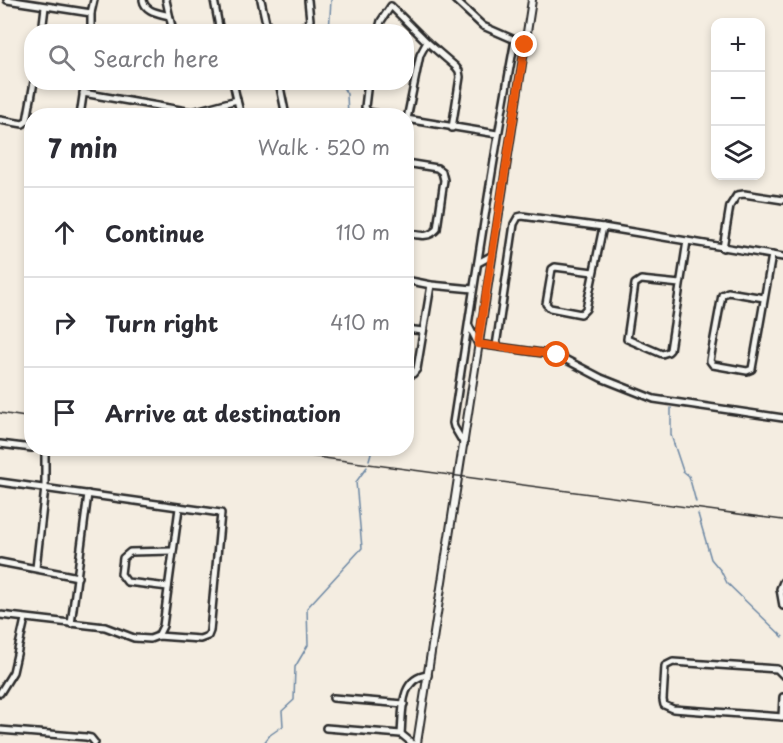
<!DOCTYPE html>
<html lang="en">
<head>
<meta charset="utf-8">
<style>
	body { margin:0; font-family:"Playpen Sans",sans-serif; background:#f2f2f3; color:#2b2b33 }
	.controls { position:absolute; right:18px; top:18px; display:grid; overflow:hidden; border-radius:12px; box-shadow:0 3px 9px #0003 }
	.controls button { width:54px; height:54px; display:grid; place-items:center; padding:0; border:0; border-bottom:2px solid #e1e1e2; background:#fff; color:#2b2b33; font:30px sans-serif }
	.stop { position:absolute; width:18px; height:18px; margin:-14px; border:4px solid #ea580c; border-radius:50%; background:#fff }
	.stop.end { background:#ea580c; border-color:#fff; box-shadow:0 2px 6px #0008 }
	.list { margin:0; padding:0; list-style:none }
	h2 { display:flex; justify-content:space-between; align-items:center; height:78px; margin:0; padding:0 24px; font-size:26px }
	h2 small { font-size:20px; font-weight:400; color:#7c7c81 }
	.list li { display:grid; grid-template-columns:39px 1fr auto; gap:18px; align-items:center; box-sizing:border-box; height:90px; padding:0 24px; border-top:2px solid #e1e1e2 }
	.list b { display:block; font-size:22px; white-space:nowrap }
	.list em { font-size:20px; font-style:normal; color:#7c7c81 }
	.icon { flex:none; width:33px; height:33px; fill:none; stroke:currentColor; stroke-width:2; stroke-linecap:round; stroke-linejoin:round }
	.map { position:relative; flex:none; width:783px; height:743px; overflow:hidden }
	.search { position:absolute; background:#fff; box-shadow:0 3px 9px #0003; left:24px; top:24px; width:390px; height:66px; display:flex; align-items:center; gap:15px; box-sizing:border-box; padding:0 21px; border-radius:24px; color:#7c7c81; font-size:22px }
	.panel { position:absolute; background:#fff; box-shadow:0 3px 9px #0003; left:24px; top:108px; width:390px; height:348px; border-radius:24px }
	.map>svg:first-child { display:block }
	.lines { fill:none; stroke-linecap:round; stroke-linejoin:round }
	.stream { stroke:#6d88a4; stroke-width:1.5 }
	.minor-casing { stroke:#2b2b2b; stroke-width:10 }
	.tertiary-casing { stroke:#2b2b2b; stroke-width:10 }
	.minor { stroke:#f6f6f2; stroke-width:5 }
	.tertiary { stroke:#f6f6f2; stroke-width:6 }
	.rail { stroke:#2b2b2b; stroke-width:1.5 }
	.route { stroke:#ea580c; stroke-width:8 }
</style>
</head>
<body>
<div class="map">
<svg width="783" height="743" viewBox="0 0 783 743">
	<rect width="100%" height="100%" fill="#f4ede1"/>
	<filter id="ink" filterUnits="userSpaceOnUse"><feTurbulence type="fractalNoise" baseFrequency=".0167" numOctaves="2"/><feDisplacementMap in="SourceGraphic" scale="12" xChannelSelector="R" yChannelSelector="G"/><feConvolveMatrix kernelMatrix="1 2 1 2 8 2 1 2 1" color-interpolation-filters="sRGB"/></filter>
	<g filter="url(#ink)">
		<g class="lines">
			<g class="stream">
				<path d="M329 32 331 0"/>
				<path d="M340 82 347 94 348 116"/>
				<path d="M671 408V435L683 471 689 476 696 502"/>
				<path d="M368 448 371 453 369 460"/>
				<path d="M698 514 711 559 721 571 727 583 783 637"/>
				<path d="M264 743 270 735 283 726 282 711 294 700 295 667 308 645 307 608 362 548 356 482 367 467"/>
			</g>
			<defs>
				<g id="minor">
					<path d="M7 0 91 13 94 0"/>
					<path d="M143 0C145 12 159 13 169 16"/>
					<path d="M166 0 173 32"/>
					<path d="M214 0 220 32"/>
					<path d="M261 0 268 32"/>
					<path d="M455 0 483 26 515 40"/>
					<path d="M91 13V32"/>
					<path d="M42 32 45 7"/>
					<path d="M284 32 307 25 310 20 308 0"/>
					<path d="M378 32 381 21 391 6 427 42 456 67 459 71 460 77 452 128"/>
					<path d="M279 82 286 116"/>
					<path d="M368 82 365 107 368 112 389 116"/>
					<path d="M83 93 192 112 237 100 233 82"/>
					<path d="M237 100 241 116"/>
					<path d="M80 116 85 82"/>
					<path d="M406 119 497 134"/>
					<path d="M407 119 420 55 427 42"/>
					<path d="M0 120 23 124 27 121 34 82"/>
					<path d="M406 163 437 168 442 172 444 180 437 229C428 239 419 235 406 233"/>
					<path d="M723 248 730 206 737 195 744 194 783 200"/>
					<path d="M478 263 491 256"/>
					<path d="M593 272 555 267 552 269 546 304 550 308 581 314 586 309 603 227"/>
					<path d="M406 280 431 285 473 289"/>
					<path d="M680 284 641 280 635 284 627 339 662 354 668 352 670 350 687 241"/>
					<path d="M764 298 728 292 722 295 711 355 710 361 713 365 747 371 752 369 772 255"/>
					<path d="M469 326 478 344 557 355 601 378 654 399 783 418"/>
					<path d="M406 329 423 331"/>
					<path d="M496 346 514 224 518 217 522 216 603 227 783 257"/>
					<path d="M406 375 413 374 417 369 431 285"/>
					<path d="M0 444 32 448"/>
					<path d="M464 444 454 427 453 423C473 295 491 167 515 40L525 45"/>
					<path d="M0 482 221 513 210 631 208 636 200 639 158 636 150 639 134 638 105 627 0 615"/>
					<path d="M0 562 78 577"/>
					<path d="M36 568 45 488V450L47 448"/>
					<path d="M783 582 780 589 783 606"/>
					<path d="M168 587 127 582 121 574 123 558 130 552 173 551"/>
					<path d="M71 624 88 494"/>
					<path d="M158 636 163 626 179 508"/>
					<path d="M783 675 777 669 673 662 665 666 663 700 664 705 673 709 783 717"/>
					<path d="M0 693 13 672 25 619"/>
					<path d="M333 698 404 704"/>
					<path d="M782 717 783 697"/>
					<path d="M326 728 401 734"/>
					<path d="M0 730 86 737 91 738 95 743"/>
					<path d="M412 743 401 734C403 712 399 678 428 675"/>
				</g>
				<path id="tertiary" d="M417 743 532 0"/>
			</defs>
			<use href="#minor" class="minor-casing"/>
			<use href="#tertiary" class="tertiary-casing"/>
			<use href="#minor" class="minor"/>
			<use href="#tertiary" class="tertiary"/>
			<g class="rail">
				<path d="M0 413 32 418"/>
				<path d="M250 448 783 520"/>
			</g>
		</g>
	</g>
	<g class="lines" filter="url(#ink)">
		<path class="route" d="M525 45 478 344 557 355"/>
	</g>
</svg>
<div class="controls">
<button>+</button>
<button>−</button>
<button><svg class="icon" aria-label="layers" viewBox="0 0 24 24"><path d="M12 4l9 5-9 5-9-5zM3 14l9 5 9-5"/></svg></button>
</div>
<div class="stop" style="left:557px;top:355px"></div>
<div class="stop end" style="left:525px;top:45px"></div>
<div class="search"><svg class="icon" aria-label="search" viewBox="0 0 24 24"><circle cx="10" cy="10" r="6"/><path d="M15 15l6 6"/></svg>Search here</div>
<section class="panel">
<h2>7 min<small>Walk · 520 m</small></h2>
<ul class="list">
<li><svg class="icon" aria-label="ahead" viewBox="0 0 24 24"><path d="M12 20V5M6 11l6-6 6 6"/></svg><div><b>Continue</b></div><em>110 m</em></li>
<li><svg class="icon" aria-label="right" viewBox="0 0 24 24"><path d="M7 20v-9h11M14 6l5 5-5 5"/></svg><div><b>Turn right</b></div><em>410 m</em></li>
<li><svg class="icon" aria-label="arrive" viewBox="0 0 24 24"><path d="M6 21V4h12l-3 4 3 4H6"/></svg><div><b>Arrive at destination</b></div></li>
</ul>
</section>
</div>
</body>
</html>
